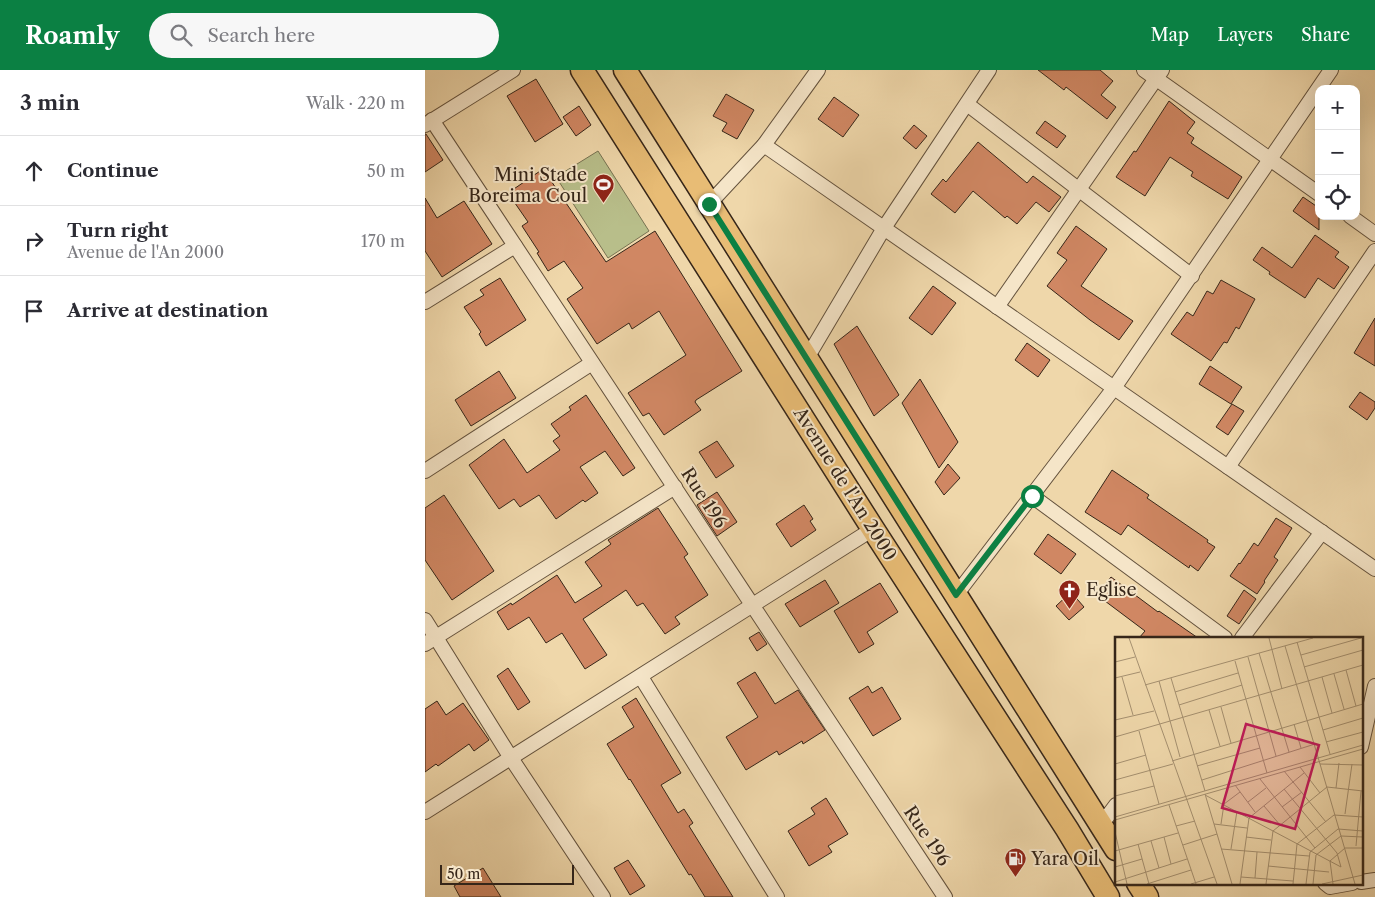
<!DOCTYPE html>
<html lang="en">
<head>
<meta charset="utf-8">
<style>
	body { margin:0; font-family:"Libre Caslon Text",serif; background:#f7f7f7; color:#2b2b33 }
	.controls { position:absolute; right:15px; top:15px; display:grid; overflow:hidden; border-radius:10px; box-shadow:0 5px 20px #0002 }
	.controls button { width:45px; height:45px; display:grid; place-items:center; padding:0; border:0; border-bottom:1px solid #e1e1e2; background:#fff; color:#2b2b33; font:25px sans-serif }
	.scale { position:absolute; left:15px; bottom:12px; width:134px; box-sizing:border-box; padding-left:5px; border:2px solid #362619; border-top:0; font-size:14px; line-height:18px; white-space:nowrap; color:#362619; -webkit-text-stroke:4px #f5e5c8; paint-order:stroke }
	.stop { position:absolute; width:15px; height:15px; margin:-11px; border:4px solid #0b8043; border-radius:50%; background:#fff }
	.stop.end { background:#0b8043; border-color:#fff; box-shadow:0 1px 5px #0008 }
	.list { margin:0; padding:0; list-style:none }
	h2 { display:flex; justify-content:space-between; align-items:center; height:65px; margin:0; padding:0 20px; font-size:21px }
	h2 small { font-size:16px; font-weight:400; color:#7c7c81 }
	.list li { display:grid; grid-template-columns:32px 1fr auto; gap:15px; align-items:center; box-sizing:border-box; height:70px; padding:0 20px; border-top:1px solid #e1e1e2 }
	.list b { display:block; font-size:19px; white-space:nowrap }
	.list p { margin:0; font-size:16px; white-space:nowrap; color:#7c7c81 }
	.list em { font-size:16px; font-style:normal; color:#7c7c81 }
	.icon { flex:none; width:28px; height:28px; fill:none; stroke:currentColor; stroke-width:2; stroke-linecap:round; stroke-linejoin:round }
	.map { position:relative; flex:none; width:950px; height:827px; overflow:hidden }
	header { display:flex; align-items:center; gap:30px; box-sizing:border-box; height:70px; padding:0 25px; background:#0b8043; color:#fff }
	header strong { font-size:24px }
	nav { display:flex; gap:28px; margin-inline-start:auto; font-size:18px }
	.search { width:350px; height:45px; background:#f7f7f7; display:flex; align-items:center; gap:12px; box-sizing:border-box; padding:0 18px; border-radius:28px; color:#7c7c81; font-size:19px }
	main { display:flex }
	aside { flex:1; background:#fff }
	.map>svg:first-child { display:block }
	.green { fill:#b8be8a; stroke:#777252 }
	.building { fill:#d08763; stroke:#362619 }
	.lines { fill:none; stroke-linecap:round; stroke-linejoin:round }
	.street-casing { stroke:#64523d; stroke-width:16 }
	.primary-casing { stroke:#362619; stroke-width:25 }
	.street { stroke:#f5e5c8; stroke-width:14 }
	.primary { stroke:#e8bc75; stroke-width:22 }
	.route { stroke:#0b8043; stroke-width:6 }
	.labels { text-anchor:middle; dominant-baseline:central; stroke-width:4; stroke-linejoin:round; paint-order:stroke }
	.poi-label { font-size:18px; fill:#362619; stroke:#f5e5c8; text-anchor:start }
	.street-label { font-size:18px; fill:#362619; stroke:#f5e5c8 }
	.inset-road { fill:none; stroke:#a59070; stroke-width:1 }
	.view { fill:#c2185b; fill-opacity:0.15; stroke:#c2185b; stroke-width:2.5 }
	.inset-edge { fill:none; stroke:#362619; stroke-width:2.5 }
</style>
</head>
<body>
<header>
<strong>Roamly</strong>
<div class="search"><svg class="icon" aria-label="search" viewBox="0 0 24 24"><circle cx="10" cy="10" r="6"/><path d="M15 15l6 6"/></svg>Search here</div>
<nav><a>Map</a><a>Layers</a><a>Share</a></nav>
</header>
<main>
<aside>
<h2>3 min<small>Walk · 220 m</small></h2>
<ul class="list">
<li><svg class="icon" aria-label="ahead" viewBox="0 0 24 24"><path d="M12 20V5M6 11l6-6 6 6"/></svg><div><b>Continue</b></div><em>50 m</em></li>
<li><svg class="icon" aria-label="right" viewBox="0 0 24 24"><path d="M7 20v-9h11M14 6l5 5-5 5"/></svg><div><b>Turn right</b><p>Avenue de l'An 2000</p></div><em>170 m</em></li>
<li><svg class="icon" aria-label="arrive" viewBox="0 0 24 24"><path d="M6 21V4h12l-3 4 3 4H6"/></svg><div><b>Arrive at destination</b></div></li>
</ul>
</aside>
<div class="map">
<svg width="950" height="827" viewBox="0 0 950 827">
	<rect width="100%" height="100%" fill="#efd7aa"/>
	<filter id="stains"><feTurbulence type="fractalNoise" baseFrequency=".004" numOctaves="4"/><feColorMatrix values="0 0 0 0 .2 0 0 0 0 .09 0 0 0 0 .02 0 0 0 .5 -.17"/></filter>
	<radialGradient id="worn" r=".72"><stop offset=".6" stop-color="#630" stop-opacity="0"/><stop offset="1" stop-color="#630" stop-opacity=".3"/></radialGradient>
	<path class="green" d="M173 81 224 161 183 188 131 107Z"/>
	<g class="building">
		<path d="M613 0H675L688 11 676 25 691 37 682 49 641 17 639 20Z"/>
		<path d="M111 9 138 54 110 72 82 26Z"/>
		<path d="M301 24 329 40 312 69 297 61 302 53 288 46Z"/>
		<path d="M409 27 434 45 418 67 393 49Z"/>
		<path d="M744 31 770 52 762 63 769 68 766 73 817 107 803 129 766 106 768 102 745 87 720 126 691 107 709 81 711 82Z"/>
		<path d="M154 36 166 55 151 66 138 47Z"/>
		<path d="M620 51 641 66 632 78 611 63Z"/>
		<path d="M489 55 502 66 491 79 478 68Z"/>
		<path d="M0 64H1L18 90 0 102Z"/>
		<path d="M553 72 602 113 608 106 636 127 624 142 611 132 592 154 582 146 580 148 548 121 530 143 506 124 518 109 521 112Z"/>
		<path d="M118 99 181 192 230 161 317 301 271 330 270 332 276 340 239 365 224 343 218 346 203 323 261 285 234 241 207 259 204 253 172 274 142 229 158 218 139 191 123 201 112 183 114 182 97 156 103 152 83 123Z"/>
		<path d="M878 127 894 138V160L868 141Z"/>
		<path d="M0 128 12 148 39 131 67 174 17 207 0 181Z"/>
		<path d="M651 156 682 179 656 216 708 251 694 270 665 250 622 216 642 190 632 183Z"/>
		<path d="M890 165 914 182 910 187 924 197 909 219 893 208 880 228 844 204 845 202 828 190 837 177 867 198Z"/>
		<path d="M75 208 101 250 61 276 54 264 56 262 39 237 59 225 55 220Z"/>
		<path d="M796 210 830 229 814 259 811 257 802 273 799 272 786 291 746 264 762 242 768 246 782 221 788 224Z"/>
		<path d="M508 216 531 233 507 265 484 248Z"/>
		<path d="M950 248V296L929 283Z"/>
		<path d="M432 256 474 325 449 346 409 274Z"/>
		<path d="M602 273 625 290 613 307 590 290Z"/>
		<path d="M785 296 817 317 806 334 774 314Z"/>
		<path d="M74 301 91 328 46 356 30 330Z"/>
		<path d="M495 309 533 372 514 398 477 333Z"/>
		<path d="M935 322 950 332V338L942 350 924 337Z"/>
		<path d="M161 325 210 398 198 406 180 381 155 397 173 423 160 432 158 430 131 449 114 425 95 437 89 429 74 439 44 395 79 369 102 403 135 380 128 371 135 366 126 354 146 340 144 337Z"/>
		<path d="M807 334 819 341 803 365 791 357Z"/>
		<path d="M292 371 309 396 291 408 274 382Z"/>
		<path d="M523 394 535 408 519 425 510 412Z"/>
		<path d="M687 400 724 425 722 428 783 470 782 472 790 477 773 501 765 495 764 498 703 455 696 465 660 442Z"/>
		<path d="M292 422 312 452 292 466 272 435Z"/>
		<path d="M19 425 69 501 27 530 0 490V438Z"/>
		<path d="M379 435 388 449 385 451 391 460 366 477 351 454Z"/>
		<path d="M233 438 263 484 259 487 283 525 250 547 255 554 240 564 218 533 212 536 201 520 158 549 182 585 160 599 137 563 121 573 104 547 83 560 72 542 86 533 87 535 132 505 150 533 177 516 160 492 186 474 183 470Z"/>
		<path d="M851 448 867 458 849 487 853 490 839 511 840 512 832 524 805 506 814 493 815 494 829 473 833 476Z"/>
		<path d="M623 464 651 484 636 504 609 484Z"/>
		<path d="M686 507 733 542 734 541 773 568H714L720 561 672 525Z"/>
		<path d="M400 510 414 533 375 557 360 534Z"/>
		<path d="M455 513 473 542 442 562 449 574 434 583 409 541Z"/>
		<path d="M819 520 831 529 814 554 802 546Z"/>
		<path d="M646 522 659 537 644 550 631 536Z"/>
		<path d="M334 562 342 574 332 581 324 568Z"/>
		<path d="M83 598 105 632 93 640 72 606Z"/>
		<path d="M330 602 350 634 373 620 400 660 378 674 377 671 354 685 352 681 321 700 301 667 333 647 312 613Z"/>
		<path d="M443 616 447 623 457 617 476 649 448 666 424 628Z"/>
		<path d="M211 628 256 703 236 715 253 743 259 739 268 753 264 756 308 827H280L266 804 264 805 205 709 204 710 182 674 209 657 197 637Z"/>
		<path d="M12 631 21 645 38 633 64 670 49 681 44 674 13 696 11 694 0 702V639Z"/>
		<path d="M401 728 423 764 403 776 407 782 384 796 363 761 390 744 386 738Z"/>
		<path d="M203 790 220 816 205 825 189 798Z"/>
		<path d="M58 798 76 827H35L29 816Z"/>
	</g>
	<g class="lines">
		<defs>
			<g id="street">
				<path d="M719 0 894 124"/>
				<path d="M542 34 767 206"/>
				<path d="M7 50 520 827"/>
				<path d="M0 55 88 0"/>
				<path d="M339 75 950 499"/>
				<path d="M284 134 339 75 393 0"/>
				<path d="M925 146 950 164"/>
				<path d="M0 232 90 176"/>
				<path d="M572 237 737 0"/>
				<path d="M382 288 459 158 564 0"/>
				<path d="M803 397 950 181"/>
				<path d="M0 401 167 293"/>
				<path d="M607 426 800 568"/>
				<path d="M531 525 689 318 906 0"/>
				<path d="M0 550 86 688 178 827"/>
				<path d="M817 568 897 462"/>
				<path d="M0 574 250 417"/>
				<path d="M216 607 352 827"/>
				<path d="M936 677 950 616"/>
				<path d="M0 742 448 459"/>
				<path d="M676 755 691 735"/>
				<path d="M936 812 950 810"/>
				<path d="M900 813 905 817 927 813"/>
			</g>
			<g id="primary">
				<path d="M157 0 448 459 642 759 683 827"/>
				<path d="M200 0 691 779"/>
				<path d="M713 813 722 827"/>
			</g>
		</defs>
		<use href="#street" class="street-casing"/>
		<use href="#primary" class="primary-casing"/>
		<use href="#street" class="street"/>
		<use href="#primary" class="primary"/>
	</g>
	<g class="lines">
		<path class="route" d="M284 134 531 525 607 426"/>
	</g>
	<defs>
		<symbol id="stadium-pin" viewBox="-11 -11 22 30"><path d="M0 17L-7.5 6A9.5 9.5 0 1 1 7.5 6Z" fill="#8f2418" stroke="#f5e5c8"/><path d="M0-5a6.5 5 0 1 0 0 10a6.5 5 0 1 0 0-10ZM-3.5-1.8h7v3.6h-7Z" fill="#fff"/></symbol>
		<symbol id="church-pin" viewBox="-11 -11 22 30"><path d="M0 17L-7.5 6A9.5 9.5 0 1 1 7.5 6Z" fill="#8f2418" stroke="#f5e5c8"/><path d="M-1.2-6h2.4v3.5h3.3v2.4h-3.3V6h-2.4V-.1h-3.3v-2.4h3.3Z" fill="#fff"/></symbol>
		<symbol id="fuel-pin" viewBox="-11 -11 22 30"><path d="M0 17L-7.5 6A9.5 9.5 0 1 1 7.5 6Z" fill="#8f2418" stroke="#f5e5c8"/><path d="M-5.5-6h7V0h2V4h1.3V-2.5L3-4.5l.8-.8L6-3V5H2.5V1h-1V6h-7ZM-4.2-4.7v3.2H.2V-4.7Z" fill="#fff"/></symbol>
	</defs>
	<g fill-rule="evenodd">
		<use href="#stadium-pin" x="166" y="102" width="25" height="34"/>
		<use href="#church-pin" x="632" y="508" width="25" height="34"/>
		<use href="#fuel-pin" x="578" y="776" width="25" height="34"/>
	</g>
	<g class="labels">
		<g class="poi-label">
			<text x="162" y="105" text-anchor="end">Mini Stade<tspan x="162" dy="21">Boreima Coul</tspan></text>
			<text x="661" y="520">Eglise</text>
			<text x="606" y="789">Yara Oil</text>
		</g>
		<g class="street-label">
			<text transform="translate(420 414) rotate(58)">Avenue de l'An 2000</text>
			<text transform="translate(279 428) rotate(57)">Rue 196</text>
			<text transform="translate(502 766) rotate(56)">Rue 196</text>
		</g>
	</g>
	<g transform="translate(690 567)">
		<rect width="248" height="248" fill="#efd7aa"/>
		<path class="inset-road" d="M14 1 102 247M154 1 167 52M182 5 215 117M170 9 205 127 248 128M144 16 174 115M186 18 246 1M133 20 161 119M120 24 152 136M0 25 20 20M189 30 248 13M231 33 241 69M219 37 229 72M7 40 18 78M207 40 217 76M0 41 25 35M56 41 90 154M44 44 65 120M30 48 198 1M60 55 123 36M64 68 127 48M106 70 116 106M94 73 105 109M0 83 39 74M179 87 186 111M208 93 248 81M24 94 44 167M0 100 248 28M211 105 248 95M57 124 248 67M0 127 31 118M205 127 240 247M82 129 145 111M185 130 205 156M169 134 211 185M145 142 200 211M0 143 58 127M87 143 200 107M120 148 140 175M221 151 224 126M90 157 99 187M90 158 226 230 222 216 169 152M0 159 39 149M133 165 151 151M54 168 81 247M149 169 165 188M167 170 187 155M230 177 237 127M0 180 248 108M0 183 248 112M106 187 109 167 125 155M61 189 80 184M0 195 12 247M49 200 56 227M131 200 156 203M36 204 44 231M23 207 34 247M68 208 102 197M241 209 246 154M106 212 194 219M116 212 122 174M0 214 63 196M153 229 214 235M0 230 27 222M126 240 178 244M140 241 142 215M0 245 72 222M32 247 76 233M76 247 99 240M117 247 99 187 132 191M125 247 134 181 189 136M151 247 158 194 212 150 248 154M178 247 182 207 219 178 248 180M191 247 195 215 223 192 248 194M198 247 201 218 226 199 248 200M207 247 248 238M218 247 215 224 230 211H248"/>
		<path class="view" d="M131 87 204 108 180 192 107 171Z"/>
		<rect width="248" height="248" class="inset-edge"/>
	</g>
	<rect width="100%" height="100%" filter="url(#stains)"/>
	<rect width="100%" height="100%" fill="url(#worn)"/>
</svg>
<div class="controls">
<button>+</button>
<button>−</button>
<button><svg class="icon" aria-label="locate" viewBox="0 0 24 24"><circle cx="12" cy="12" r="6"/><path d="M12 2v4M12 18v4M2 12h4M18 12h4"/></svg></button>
</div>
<div class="scale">50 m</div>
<div class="stop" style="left:607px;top:426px"></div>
<div class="stop end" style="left:284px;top:134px"></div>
</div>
</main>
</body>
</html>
